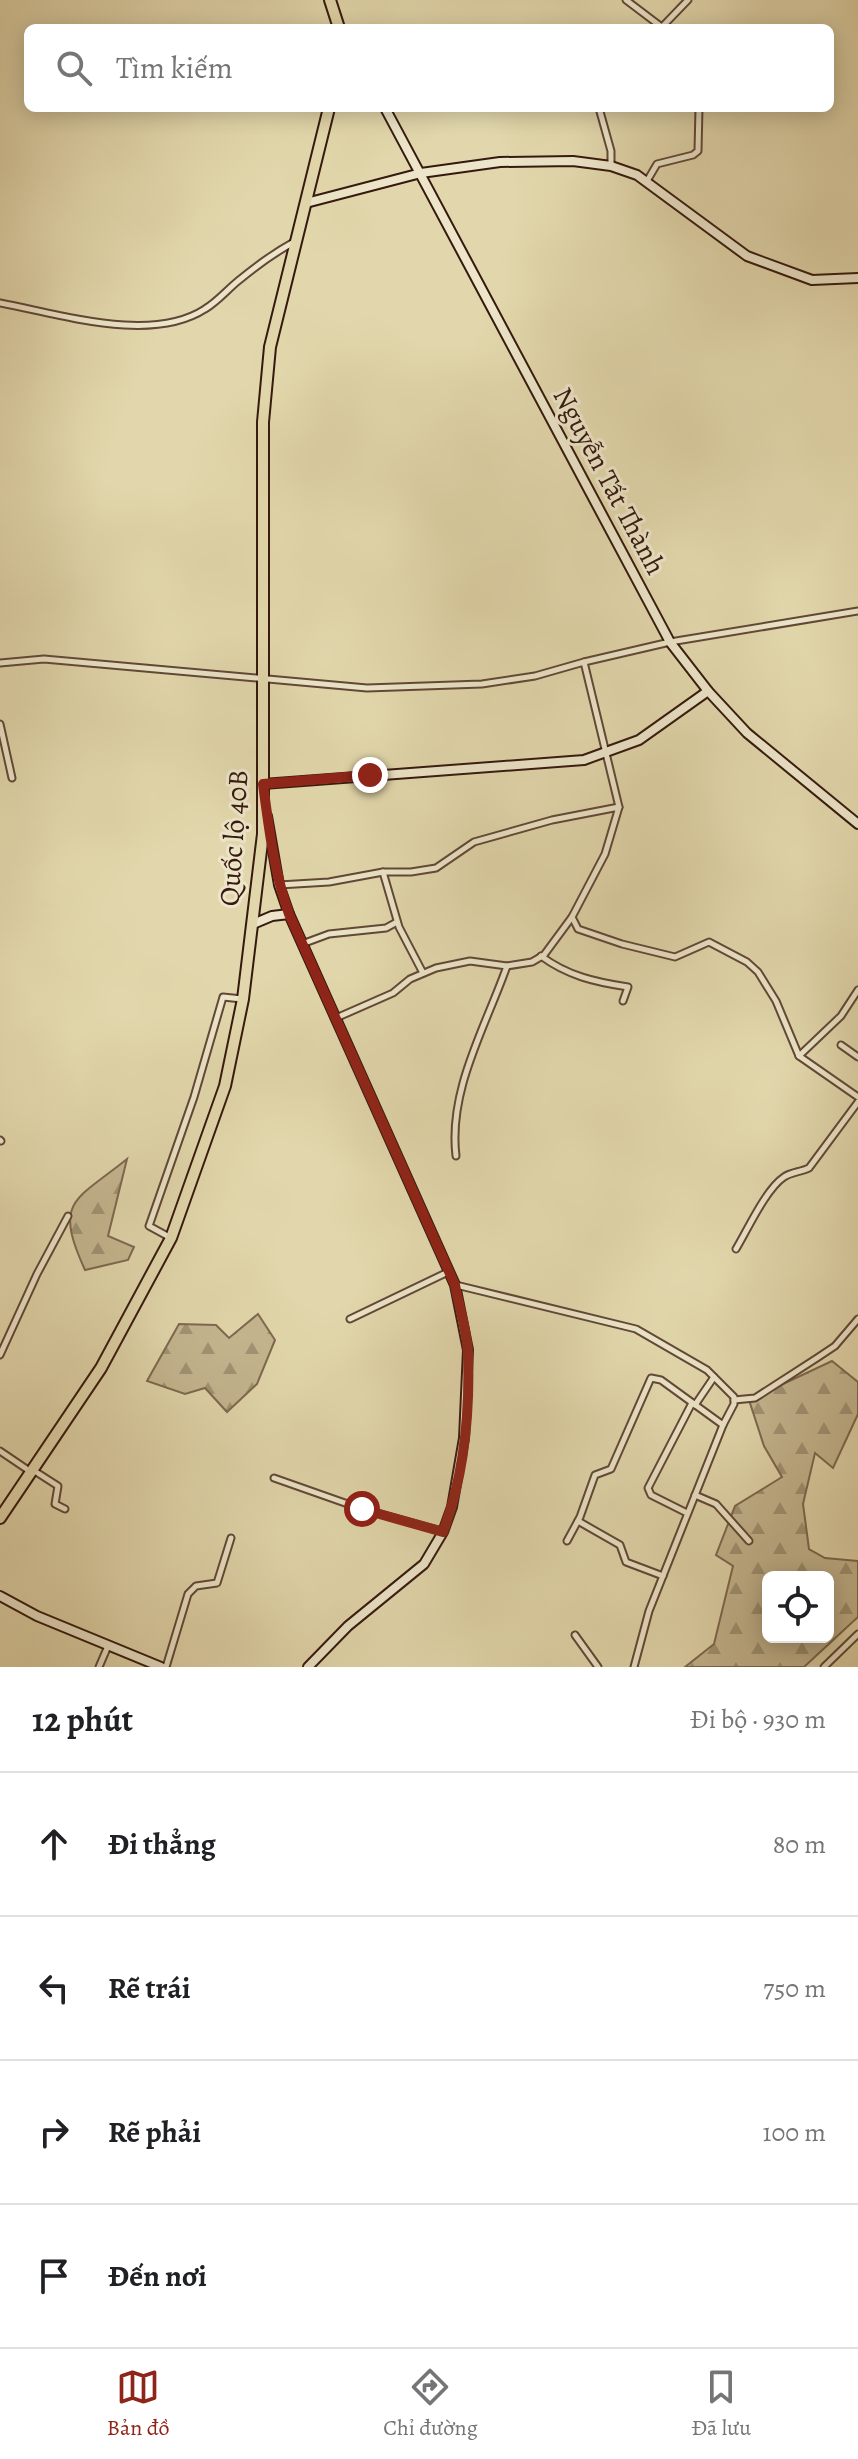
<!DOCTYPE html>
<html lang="vi">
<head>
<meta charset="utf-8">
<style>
	body { margin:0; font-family:Alegreya,serif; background:#f6f6f6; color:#202124 }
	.controls { position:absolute; right:24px; bottom:24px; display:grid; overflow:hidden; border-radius:12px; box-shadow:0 4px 20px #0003 }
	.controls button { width:72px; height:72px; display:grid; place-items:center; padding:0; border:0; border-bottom:2px solid #e0e0e0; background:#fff; color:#202124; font:40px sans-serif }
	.stop { position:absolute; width:24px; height:24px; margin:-18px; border:6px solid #8f2418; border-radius:50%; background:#fff }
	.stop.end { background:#8f2418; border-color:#fff; box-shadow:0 2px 8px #0008 }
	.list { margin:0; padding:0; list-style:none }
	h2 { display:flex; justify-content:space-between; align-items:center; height:104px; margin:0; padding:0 32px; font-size:34px }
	h2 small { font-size:26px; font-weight:400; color:#757577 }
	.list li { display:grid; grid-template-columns:52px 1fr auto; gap:24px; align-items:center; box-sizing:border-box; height:144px; padding:0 32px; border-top:2px solid #e0e0e0 }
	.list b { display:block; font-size:30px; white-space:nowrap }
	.list em { font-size:26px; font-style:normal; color:#757577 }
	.icon { flex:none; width:44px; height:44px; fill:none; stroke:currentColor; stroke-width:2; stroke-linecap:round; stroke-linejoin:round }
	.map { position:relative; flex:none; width:858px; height:1667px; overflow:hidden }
	.search { position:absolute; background:#fff; box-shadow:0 4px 20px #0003; left:24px; right:24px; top:24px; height:88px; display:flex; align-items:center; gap:20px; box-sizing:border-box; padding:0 28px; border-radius:12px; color:#757577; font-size:30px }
	.sheet { height:680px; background:#fff }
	nav { display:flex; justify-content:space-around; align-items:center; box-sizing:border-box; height:112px; border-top:2px solid #e0e0e0; background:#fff; font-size:22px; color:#757577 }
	nav a { display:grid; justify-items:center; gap:4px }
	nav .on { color:#8f2418 }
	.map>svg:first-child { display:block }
	.forest { fill:url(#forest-firs); stroke:#7e6850; stroke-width:2; fill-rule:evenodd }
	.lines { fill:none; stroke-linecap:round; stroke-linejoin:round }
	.street-casing { stroke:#614836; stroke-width:9 }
	.secondary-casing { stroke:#36190e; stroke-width:12 }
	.highway-casing { stroke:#36190e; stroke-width:14 }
	.street { stroke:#ece5c9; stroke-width:5 }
	.secondary { stroke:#ece5c9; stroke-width:8 }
	.highway { stroke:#e2d7ac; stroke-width:10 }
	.route { stroke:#8f2418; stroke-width:10 }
	.labels { text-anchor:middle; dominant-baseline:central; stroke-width:6; stroke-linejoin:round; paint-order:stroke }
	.street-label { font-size:28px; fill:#36190e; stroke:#ece5c9 }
</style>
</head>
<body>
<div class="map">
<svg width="858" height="1667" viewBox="0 0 858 1667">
	<defs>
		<pattern id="forest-firs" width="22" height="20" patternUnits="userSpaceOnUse" patternTransform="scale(2)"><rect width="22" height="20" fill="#c5b791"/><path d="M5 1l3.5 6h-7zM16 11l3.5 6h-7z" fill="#a19475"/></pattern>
	</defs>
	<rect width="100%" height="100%" fill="#e2d7ac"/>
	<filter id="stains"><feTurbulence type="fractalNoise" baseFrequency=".0025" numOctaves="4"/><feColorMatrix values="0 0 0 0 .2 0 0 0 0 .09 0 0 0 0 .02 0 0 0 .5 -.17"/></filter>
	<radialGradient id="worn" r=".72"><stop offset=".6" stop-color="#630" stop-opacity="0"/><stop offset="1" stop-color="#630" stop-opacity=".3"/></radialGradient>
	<g class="forest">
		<path d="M127 1159 108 1236 134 1247 128 1260 85 1270C53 1200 75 1201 127 1159Z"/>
		<path d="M258 1314 275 1340 257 1384 227 1412 205 1388 185 1394 147 1381 179 1324 216 1325 229 1338Z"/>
		<path d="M832 1361 858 1382V1414L833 1468 815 1453 803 1504 809 1549 825 1558 858 1561V1617L804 1667H685L714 1644 733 1566 716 1555 735 1506 782 1477 764 1446 749 1400ZM768 1577H828V1637H768Z"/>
	</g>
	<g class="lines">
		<defs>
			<g id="street">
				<path d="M626 0 663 28"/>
				<path d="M661 28 688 0"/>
				<path d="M599 108 611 151V165"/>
				<path d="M647 181 657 164 693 155 698 151 699 108"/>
				<path d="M0 303C60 314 151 344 205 309 217 302 227 290 238 281 256 266 274 253 294 242"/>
				<path d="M0 663 44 659 367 688 482 684 535 676 584 662"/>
				<path d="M0 724 12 778"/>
				<path d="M619 807 584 662 670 642 858 611"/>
				<path d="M383 872 399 927 423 973"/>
				<path d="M279 885 329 882 383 872H411L436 868 474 842 552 820 619 807 605 854 572 917 578 929 622 944 675 957 709 942 747 962 758 972 776 1001 799 1056 858 1097"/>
				<path d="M302 944 329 934 386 928 397 922"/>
				<path d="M541 956C568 976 595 982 628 987L623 1001"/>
				<path d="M336 1018 393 993 410 979 436 968 470 961 507 966 532 962 544 955 572 917"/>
				<path d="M841 1045 858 1057"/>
				<path d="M799 1056 841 1016 858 990"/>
				<path d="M0 1140 1 1141"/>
				<path d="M456 1156C448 1090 486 1026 507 966"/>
				<path d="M171 1238 149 1226 194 1097 223 997 242 999"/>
				<path d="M736 1249C748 1229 766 1189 784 1177 791 1172 801 1172 809 1168L858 1102"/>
				<path d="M456 1285 636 1329 707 1370 734 1397V1404L723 1425 649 1611 634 1667"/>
				<path d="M350 1319 448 1272"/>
				<path d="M0 1355 37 1274 68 1216"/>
				<path d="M734 1400 755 1398 817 1358 835 1346 858 1319"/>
				<path d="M695 1405 714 1377"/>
				<path d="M0 1451 31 1472"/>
				<path d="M33 1470 58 1486 55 1504 65 1509"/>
				<path d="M274 1478 362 1509 442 1531"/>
				<path d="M695 1495 716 1504 749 1541"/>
				<path d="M687 1513 651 1495 648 1488 692 1403"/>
				<path d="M578 1521 620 1545 626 1562 663 1576"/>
				<path d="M567 1541 580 1517 595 1475 611 1469 651 1378 661 1380 723 1425"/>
				<path d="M575 1635 598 1667"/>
				<path d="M99 1667 108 1646"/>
				<path d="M166 1667 188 1594 196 1586 217 1583 231 1538"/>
				<path d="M824 1667 858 1634"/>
			</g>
			<g id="secondary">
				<path d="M385 108 670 642 708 691 747 733 858 824"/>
				<path d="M306 203 421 173 500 162 573 161 611 166 637 175 747 256 812 280 858 278"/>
				<path d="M264 790 263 784 584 760 639 740 708 691"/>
				<path d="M267 816 279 885 289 914 455 1285 468 1350 464 1438 452 1507 443 1532 424 1564 348 1626 308 1667"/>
				<path d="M253 924 272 916 289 914"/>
				<path d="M0 1596 37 1616 161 1667"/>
			</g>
			<g id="highway">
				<path d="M330 0 339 28"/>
				<path d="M0 1518 101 1368 171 1238 225 1086 243 999 263 834V422L270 347 329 108"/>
			</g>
		</defs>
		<use href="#street" class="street-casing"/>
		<use href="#secondary" class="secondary-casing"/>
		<use href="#highway" class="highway-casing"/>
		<use href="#street" class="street"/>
		<use href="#secondary" class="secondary"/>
		<use href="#highway" class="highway"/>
	</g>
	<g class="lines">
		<path class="route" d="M362 1509 443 1532C464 1476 470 1411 468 1353 467 1330 459 1307 455 1285L289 914C274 871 269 829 263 784L370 775"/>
	</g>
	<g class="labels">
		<g class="street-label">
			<text transform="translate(609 481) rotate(62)">Nguyễn Tất Thành</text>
			<text transform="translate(234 838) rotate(-86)">Quốc lộ 40B</text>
		</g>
	</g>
	<rect width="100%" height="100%" filter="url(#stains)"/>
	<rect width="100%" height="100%" fill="url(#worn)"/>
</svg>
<div class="controls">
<button><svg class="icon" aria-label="locate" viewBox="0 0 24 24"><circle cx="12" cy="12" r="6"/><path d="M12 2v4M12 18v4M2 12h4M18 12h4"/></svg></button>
</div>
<div class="stop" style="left:362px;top:1509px"></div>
<div class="stop end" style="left:370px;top:775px"></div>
<div class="search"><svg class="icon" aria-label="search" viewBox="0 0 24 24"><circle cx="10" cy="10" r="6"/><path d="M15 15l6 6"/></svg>Tìm kiếm</div>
</div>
<section class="sheet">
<h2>12 phút<small>Đi bộ · 930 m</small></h2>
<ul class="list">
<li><svg class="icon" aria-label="ahead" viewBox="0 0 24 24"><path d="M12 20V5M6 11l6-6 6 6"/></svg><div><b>Đi thẳng</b></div><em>80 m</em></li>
<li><svg class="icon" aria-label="left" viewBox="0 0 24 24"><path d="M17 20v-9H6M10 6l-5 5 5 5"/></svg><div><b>Rẽ trái</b></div><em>750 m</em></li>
<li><svg class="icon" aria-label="right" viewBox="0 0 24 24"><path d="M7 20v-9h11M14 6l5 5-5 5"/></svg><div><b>Rẽ phải</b></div><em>100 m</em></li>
<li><svg class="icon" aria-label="arrive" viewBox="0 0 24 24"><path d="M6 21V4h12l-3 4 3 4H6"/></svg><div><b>Đến nơi</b></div></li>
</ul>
</section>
<nav>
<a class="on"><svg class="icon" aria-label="map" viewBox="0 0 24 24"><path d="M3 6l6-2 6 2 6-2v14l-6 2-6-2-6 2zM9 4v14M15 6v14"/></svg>Bản đồ</a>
<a><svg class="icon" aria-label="directions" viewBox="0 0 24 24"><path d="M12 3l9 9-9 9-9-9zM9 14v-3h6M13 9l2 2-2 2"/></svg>Chỉ đường</a>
<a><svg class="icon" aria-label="saved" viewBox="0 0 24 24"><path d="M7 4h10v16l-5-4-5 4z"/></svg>Đã lưu</a>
</nav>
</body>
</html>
